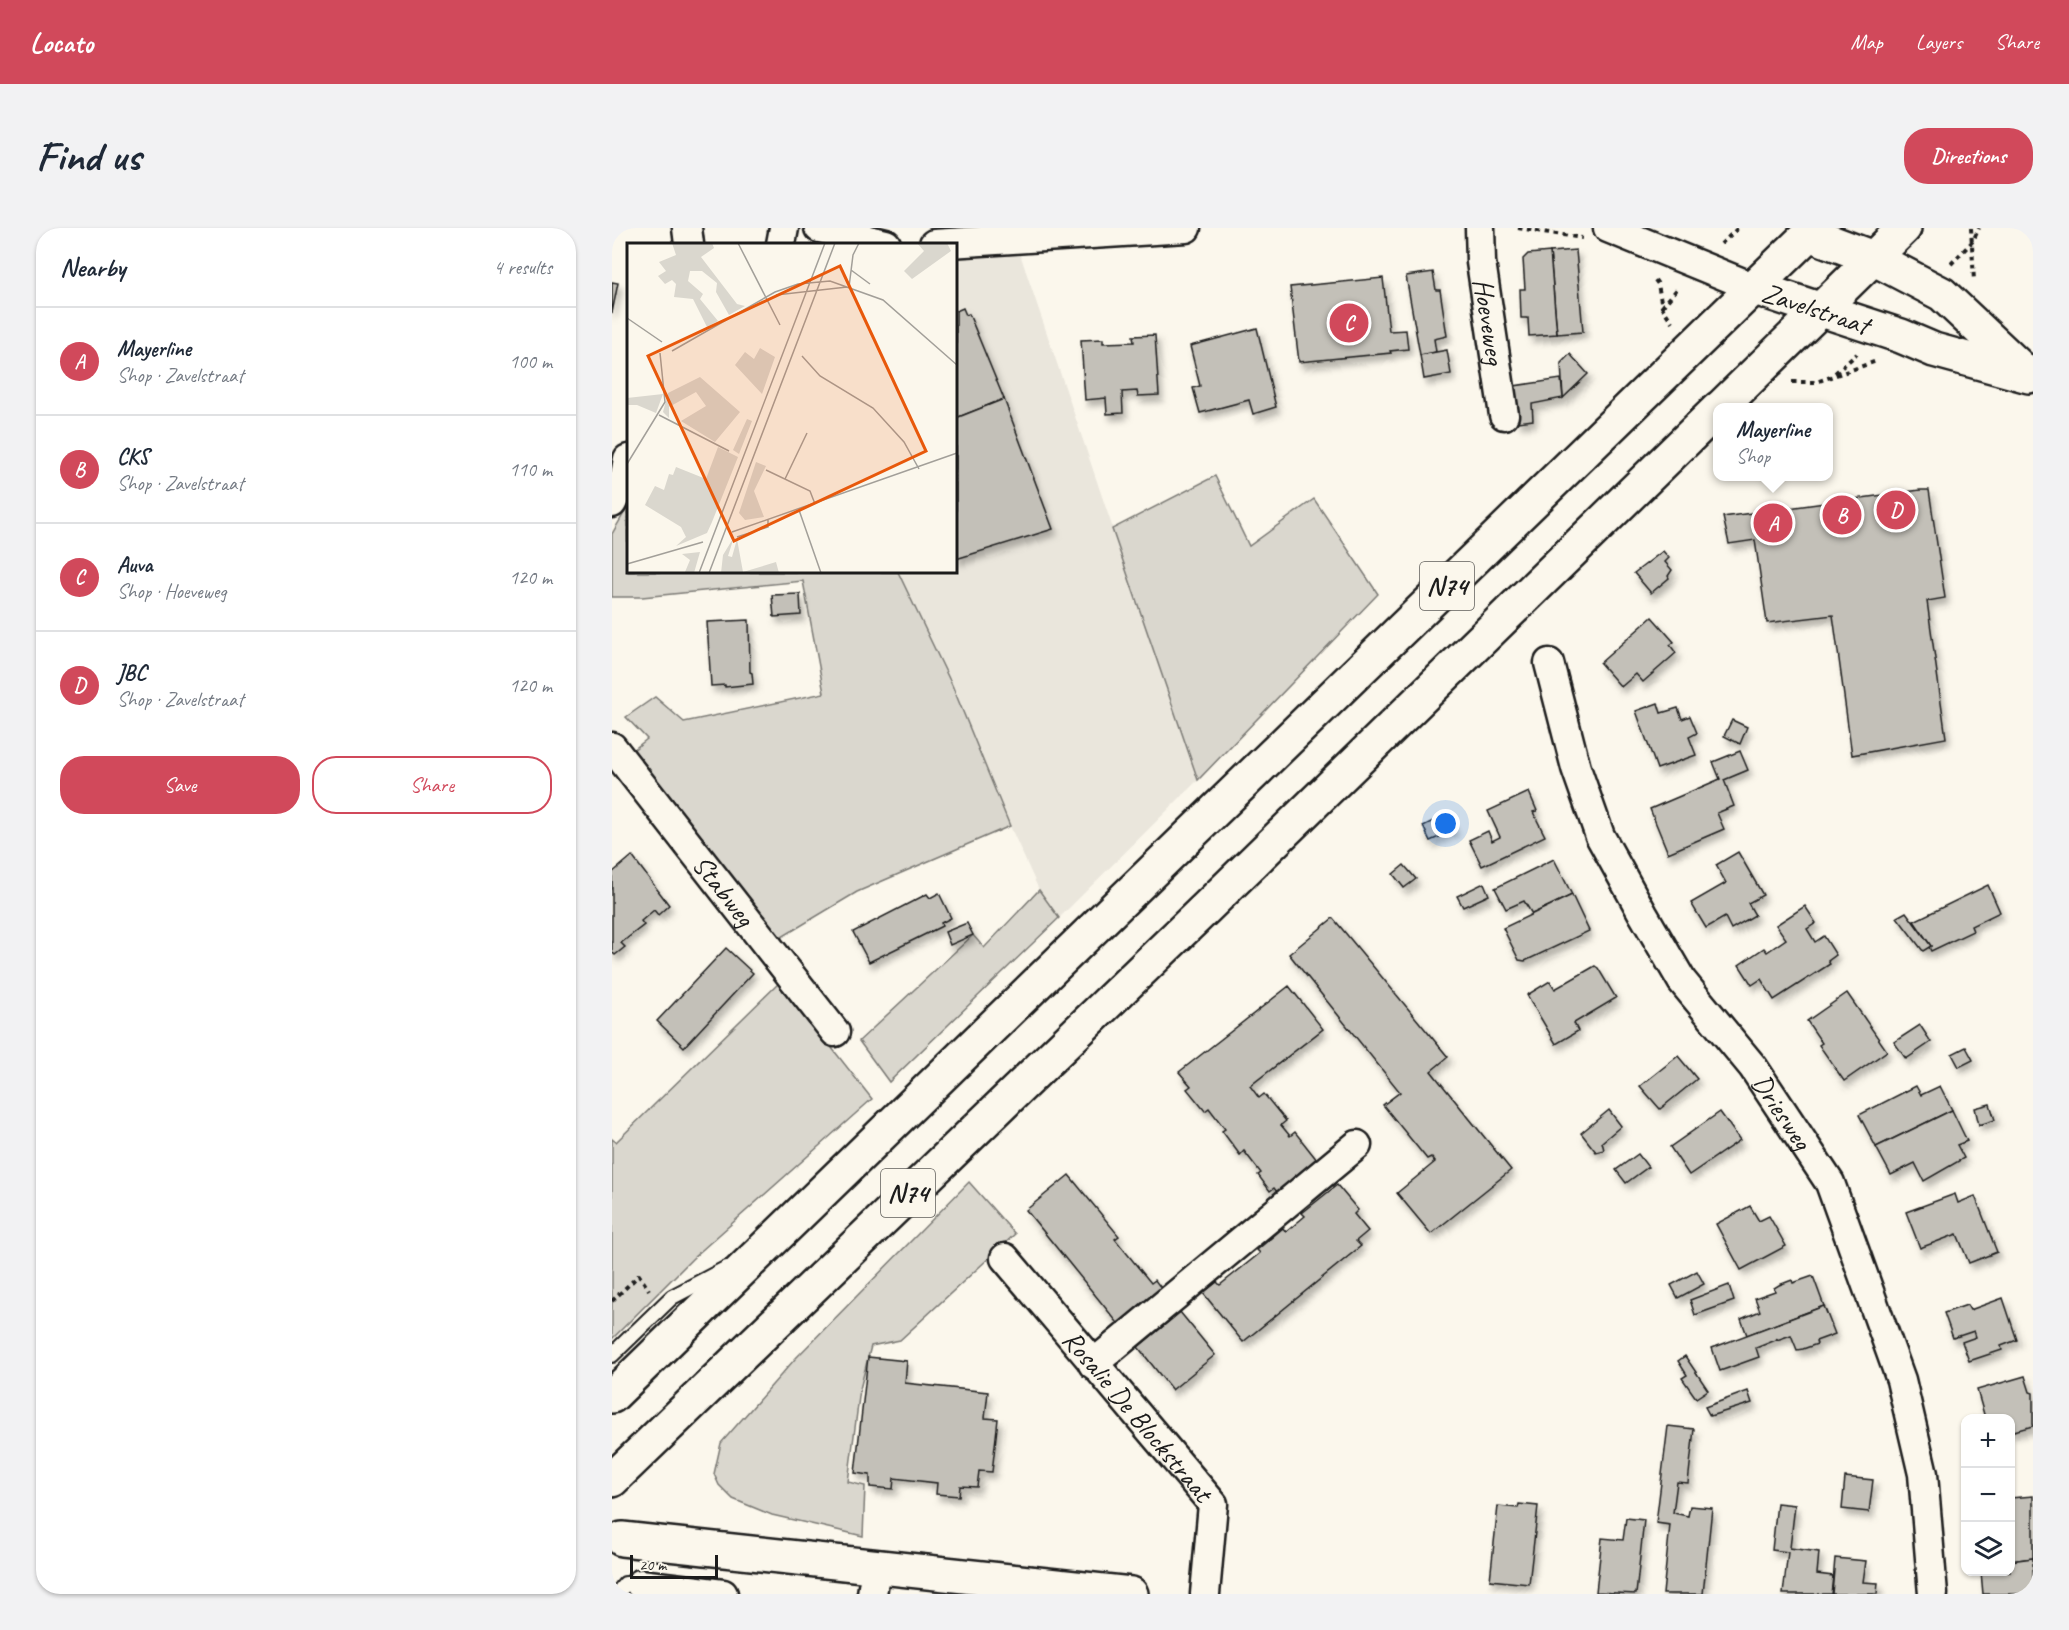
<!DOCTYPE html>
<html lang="en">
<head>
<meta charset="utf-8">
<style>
	body { margin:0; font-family:Caveat,sans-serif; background:#f2f2f3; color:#1f2937 }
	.controls { position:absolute; right:18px; bottom:18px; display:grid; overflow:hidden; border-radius:12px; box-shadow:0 2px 4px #0004 }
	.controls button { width:54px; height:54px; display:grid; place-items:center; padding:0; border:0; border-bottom:2px solid #e0e1e3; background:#fff; color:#1f2937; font:30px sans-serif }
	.scale { position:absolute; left:18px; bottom:15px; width:88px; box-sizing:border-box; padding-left:6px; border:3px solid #1c1c1c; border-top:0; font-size:16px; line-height:21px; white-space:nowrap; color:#1c1c1c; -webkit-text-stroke:4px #fbf7ec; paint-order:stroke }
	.you { position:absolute; left:834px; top:596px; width:21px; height:21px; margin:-15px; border:4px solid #fff; border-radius:50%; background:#1a73e8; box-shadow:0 0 0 9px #1a73e833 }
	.badge { display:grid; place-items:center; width:39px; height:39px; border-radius:50%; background:#d1495b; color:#fff; font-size:20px; font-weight:700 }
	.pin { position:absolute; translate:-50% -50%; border:3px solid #fff; box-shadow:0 2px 6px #0006 }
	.popup { position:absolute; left:1101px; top:175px; width:120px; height:78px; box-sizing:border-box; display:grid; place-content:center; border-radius:12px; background:#fff; filter:drop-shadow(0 2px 4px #0005); font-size:20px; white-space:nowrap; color:#747a83 }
	.popup b { font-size:22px; color:#1f2937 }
	.popup::after { content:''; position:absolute; left:50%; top:100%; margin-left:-12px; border:12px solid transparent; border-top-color:#fff }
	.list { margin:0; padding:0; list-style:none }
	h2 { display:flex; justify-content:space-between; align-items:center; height:78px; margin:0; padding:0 24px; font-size:26px }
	h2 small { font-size:20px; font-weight:400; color:#747a83 }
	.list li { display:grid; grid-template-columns:39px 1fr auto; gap:18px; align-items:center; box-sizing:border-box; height:108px; padding:0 24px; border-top:2px solid #e0e1e3 }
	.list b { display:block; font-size:22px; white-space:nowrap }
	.list p { margin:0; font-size:20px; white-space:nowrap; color:#747a83 }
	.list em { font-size:20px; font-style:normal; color:#747a83 }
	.actions { display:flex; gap:12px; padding:18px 24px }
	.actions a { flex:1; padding:14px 0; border:2px solid #d1495b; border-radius:24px; text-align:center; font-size:21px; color:#d1495b }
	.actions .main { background:#d1495b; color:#fff }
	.icon { flex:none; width:33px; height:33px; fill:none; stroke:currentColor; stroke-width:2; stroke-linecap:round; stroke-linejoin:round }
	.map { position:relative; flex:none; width:1421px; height:1366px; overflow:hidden; border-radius:24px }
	header { display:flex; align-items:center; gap:36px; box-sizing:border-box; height:84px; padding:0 30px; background:#d1495b; color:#fff }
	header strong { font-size:28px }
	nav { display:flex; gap:33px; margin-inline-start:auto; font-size:21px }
	.intro { display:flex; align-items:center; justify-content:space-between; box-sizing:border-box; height:144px; padding:0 36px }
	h1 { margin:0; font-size:42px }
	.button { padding:15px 27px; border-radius:24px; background:#d1495b; color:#fff; font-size:21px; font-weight:700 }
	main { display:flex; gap:36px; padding:0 36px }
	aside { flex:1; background:#fff; border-radius:24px; box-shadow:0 2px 4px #0004 }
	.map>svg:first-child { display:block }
	.built { fill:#eae6dc }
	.green { fill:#dad7ce; stroke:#7b7a75; stroke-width:1.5 }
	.building { fill:#c3c0b8; stroke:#1c1c1c; stroke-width:1.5; filter:url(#shadow) }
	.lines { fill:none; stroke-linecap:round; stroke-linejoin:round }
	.lane-casing { stroke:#1c1c1c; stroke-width:18 }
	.street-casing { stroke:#1c1c1c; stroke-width:33 }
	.secondary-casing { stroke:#1c1c1c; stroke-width:38 }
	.highway-casing { stroke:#1c1c1c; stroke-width:38 }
	.path { stroke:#1c1c1c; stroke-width:4; stroke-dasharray:4.5 4.5; stroke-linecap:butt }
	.lane { stroke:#fbf7ec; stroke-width:14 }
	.street { stroke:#fbf7ec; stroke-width:28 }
	.secondary { stroke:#fbf7ec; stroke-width:33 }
	.highway { stroke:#fbf7ec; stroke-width:33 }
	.labels { text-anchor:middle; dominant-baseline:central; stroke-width:4.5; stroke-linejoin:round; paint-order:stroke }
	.shield { fill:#fbf7ec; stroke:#5f5e5a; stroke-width:1.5 }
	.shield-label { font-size:27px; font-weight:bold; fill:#1c1c1c }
	.street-label { font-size:28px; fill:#1c1c1c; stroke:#fbf7ec }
	.inset-road { fill:none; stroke:#a29f99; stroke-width:1.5 }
	.view { fill:#e8590c; fill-opacity:0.15; stroke:#e8590c; stroke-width:3 }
	.inset-edge { fill:none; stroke:#1c1c1c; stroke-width:3 }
</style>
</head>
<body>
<header>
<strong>Locato</strong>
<nav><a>Map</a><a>Layers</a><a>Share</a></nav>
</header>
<div class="intro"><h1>Find us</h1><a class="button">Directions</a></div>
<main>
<aside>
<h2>Nearby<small>4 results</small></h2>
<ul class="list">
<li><span class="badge">A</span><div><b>Mayerline</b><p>Shop · Zavelstraat</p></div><em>100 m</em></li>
<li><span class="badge">B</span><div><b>CKS</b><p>Shop · Zavelstraat</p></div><em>110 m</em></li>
<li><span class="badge">C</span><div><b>Auva</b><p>Shop · Hoeveweg</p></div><em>120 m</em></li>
<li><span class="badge">D</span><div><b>JBC</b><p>Shop · Zavelstraat</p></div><em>120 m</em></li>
</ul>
<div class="actions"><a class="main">Save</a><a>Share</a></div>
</aside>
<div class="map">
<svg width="1421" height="1366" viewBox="0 0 1421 1366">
	<defs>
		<filter id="shadow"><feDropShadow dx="3.5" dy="6" stdDeviation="3" flood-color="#0004"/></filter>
	</defs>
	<rect width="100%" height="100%" fill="#fbf7ec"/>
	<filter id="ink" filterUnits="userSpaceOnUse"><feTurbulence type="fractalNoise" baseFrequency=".0167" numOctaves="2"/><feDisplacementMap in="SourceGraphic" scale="12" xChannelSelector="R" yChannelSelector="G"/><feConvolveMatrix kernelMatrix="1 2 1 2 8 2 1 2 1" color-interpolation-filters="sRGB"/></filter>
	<g filter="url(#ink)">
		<path class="built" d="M408 26 586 552 447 690 427 662 398 598 340 457 286 344H344V30Z"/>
		<g class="green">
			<path d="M603 248 637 318 702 271 766 366 586 552 500 301Z"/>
			<path d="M15 280 16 344H286L340 457 398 598 245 664 165 712 20 523 35 511 14 489 43 469 72 494 212 465 191 353 30 369H0V306Z"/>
			<path d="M427 662 447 690 277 854 247 813 361 707 372 720Z"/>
			<path d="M168 754 260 871 81 1030 0 1111V911L4 914Z"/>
			<path d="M357 954 403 1006 288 1112 259 1118 248 1161 236 1254 253 1258 251 1308 160 1287 121 1271 107 1257 102 1246 109 1215 183 1131Z"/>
		</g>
		<g class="building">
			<path d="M964 22 971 104 945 106 938 24Z"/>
			<path d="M938 24 945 106 917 108 916 90H909L908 61H913L911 31 916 26Z"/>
			<path d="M821 44 824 62H828L835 108 822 111 824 124 808 127 794 48Z"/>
			<path d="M771 50 777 103 794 102 796 121 778 123 779 125 687 134 678 59Z"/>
			<path d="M0 54 6 55 0 85Z"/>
			<path d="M351 80 354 87 357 86 392 171 344 190V83Z"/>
			<path d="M645 100 664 179 641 186 637 172 588 185 581 160 588 158 578 118Z"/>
			<path d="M543 107 547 167 526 168 525 163 510 164 511 185 495 186 494 170 473 172 469 112 491 111V115L522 114 521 108Z"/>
			<path d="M835 122 839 146 812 151 808 127Z"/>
			<path d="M958 126 976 146 951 170 949 135Z"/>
			<path d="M949 151 951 170 920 176 921 192 906 194 902 158Z"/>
			<path d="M392 171 441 301 344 331V190Z"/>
			<path d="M1308 262H1317L1333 370 1315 373 1334 510 1240 527 1221 387 1155 395 1143 312 1117 316 1111 289Z"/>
			<path d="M1051 323 1057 330 1053 334 1060 342 1056 348 1057 350 1039 365 1022 345Z"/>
			<path d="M188 366 189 387 162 389 160 367Z"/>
			<path d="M1040 389 1062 414 1058 417 1064 425 1031 454 1024 446 1009 459 988 435Z"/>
			<path d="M137 392 138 444 140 445 141 456 113 459V457L99 458 95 394Z"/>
			<path d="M1046 475 1049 485 1066 480 1070 491 1078 488 1085 505 1077 509 1084 527 1045 541 1024 483Z"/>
			<path d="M1120 492 1135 499 1128 516 1112 508Z"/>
			<path d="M1128 523 1136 542 1112 552 1122 578 1105 585 1112 601 1056 625 1038 581 1108 551 1101 534Z"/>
			<path d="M917 564 925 583 921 584 933 608 870 638 857 612 876 603 880 613 888 609 876 583Z"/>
			<path d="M835 586 843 602 818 613 811 598Z"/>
			<path d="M1126 624 1151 667 1136 675 1143 687 1119 701 1113 689 1094 700 1079 675 1114 655 1104 637Z"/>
			<path d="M20 628 57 677 46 687 42 682 29 693 32 697 9 715 13 719 3 727 0 724V645Z"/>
			<path d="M942 631 960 667 920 686 912 673 894 681 883 660Z"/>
			<path d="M792 637 804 651 792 660 781 646Z"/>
			<path d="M872 655 877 667 851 679 845 668Z"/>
			<path d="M1376 657 1388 684 1359 698 1361 703 1319 723 1317 719 1319 718 1302 693Z"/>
			<path d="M327 665 339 690 329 695 330 698 257 734 241 704 315 666 318 670Z"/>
			<path d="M960 667 977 703 913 733 907 732 891 700Z"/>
			<path d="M1193 678 1204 695 1195 701 1203 714 1212 708 1224 727 1216 733 1218 736 1162 772 1149 751 1140 757 1127 737 1152 720 1155 724 1174 711 1164 697Z"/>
			<path d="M1294 684 1319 718 1311 723 1285 689Z"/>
			<path d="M721 690 836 829 819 843 899 942 819 1006 785 965 823 934 819 929 815 931 771 877 788 864 677 726Z"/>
			<path d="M355 695 361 707 338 717 333 704Z"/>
			<path d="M114 720 141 745 72 819 45 793Z"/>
			<path d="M983 738 986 740 1004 770 962 795 966 803 944 816 915 767 938 753 943 761Z"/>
			<path d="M677 758 711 801 638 858 647 870 652 866 674 893 669 897 678 908 683 904 709 937 669 969 662 960 658 963 646 947 649 945 632 923 628 927 610 903 613 901 597 880 593 883 575 861 579 858 567 844Z"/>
			<path d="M1235 765 1275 823 1232 853 1207 817 1210 815 1195 793Z"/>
			<path d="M1308 797 1319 814 1294 831 1282 814Z"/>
			<path d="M1354 819 1361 832 1347 839 1340 826Z"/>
			<path d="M1066 828 1085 851 1048 881 1028 858Z"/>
			<path d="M1304 858 1309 867 1328 858 1340 882 1264 919 1247 887Z"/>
			<path d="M1378 876 1383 892 1367 897 1363 880Z"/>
			<path d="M997 882 1009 898 990 914 992 922 984 924 969 905Z"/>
			<path d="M1340 882 1355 913 1345 917 1352 930 1312 953 1303 935 1279 947 1264 919Z"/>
			<path d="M1108 884 1128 912 1077 947 1058 919Z"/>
			<path d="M1026 926 1036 939 1014 955 1004 942Z"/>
			<path d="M457 947 507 1008 503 1011 539 1055 543 1052 552 1064 509 1099 414 982Z"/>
			<path d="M725 957 746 982 742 986 756 1003 744 1013 749 1018 631 1114 591 1065 605 1054 608 1057 648 1025 645 1022 671 1000 674 1004 693 988 690 985Z"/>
			<path d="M1343 966 1346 975 1363 968 1385 1024 1357 1035 1345 1006 1308 1020 1294 984Z"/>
			<path d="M1138 978 1147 993 1157 988 1174 1018 1129 1042 1104 996Z"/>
			<path d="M1085 1043 1092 1056 1066 1070 1059 1057Z"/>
			<path d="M1201 1048 1212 1078 1135 1107 1129 1091 1148 1083 1143 1070 1163 1063 1162 1060 1167 1057 1180 1052 1181 1055Z"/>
			<path d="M1117 1057 1122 1073 1083 1087 1078 1072Z"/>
			<path d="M1391 1070 1405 1112 1389 1118 1390 1122 1357 1133 1350 1114 1364 1109 1362 1103 1341 1110 1332 1085 1355 1077 1358 1082Z"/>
			<path d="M1212 1078 1223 1106 1204 1113 1205 1116 1191 1121 1185 1122 1179 1107 1165 1112V1110L1164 1112 1144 1120 1147 1129 1108 1143 1100 1120Z"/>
			<path d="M568 1084 603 1127 560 1162 526 1119Z"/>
			<path d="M1073 1128 1096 1162 1084 1170 1070 1150 1075 1147 1066 1133Z"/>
			<path d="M256 1129 295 1133 293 1155 376 1164 373 1190 386 1191 380 1244 367 1243 365 1259 348 1258 347 1268 324 1266 325 1255 282 1250 281 1261 258 1259V1247L243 1245Z"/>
			<path d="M1413 1148 1418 1164 1421 1165V1198L1398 1204V1190H1373L1365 1162Z"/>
			<path d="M1136 1163 1140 1175 1098 1188 1093 1179Z"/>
			<path d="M1056 1198 1082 1201 1076 1255 1065 1254 1061 1285 1076 1288 1078 1278 1100 1280 1091 1366H1051L1058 1297 1044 1295Z"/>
			<path d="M1233 1249 1261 1252 1257 1284 1230 1281Z"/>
			<path d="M1421 1268V1330L1398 1333V1270Z"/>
			<path d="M1165 1275 1183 1277 1178 1320 1207 1324 1205 1346 1221 1348 1219 1366H1171L1176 1324 1160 1322Z"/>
			<path d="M907 1276 926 1278 917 1356 878 1352 886 1278 906 1280Z"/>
			<path d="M1014 1290 1032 1292 1024 1366 984 1364 990 1310 1011 1312Z"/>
			<path d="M1223 1330 1254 1333 1251 1354 1266 1355 1265 1366H1220Z"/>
			<path d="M1421 1330V1366H1371L1369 1344H1398V1333Z"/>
		</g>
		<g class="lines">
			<defs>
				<g id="lane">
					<path d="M0 1127 60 1069 115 1040"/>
					<path d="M5 1366 13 1356H28"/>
				</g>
				<g id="street">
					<path d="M75 0 77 16"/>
					<path d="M207 0 274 16"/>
					<path id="s1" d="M868 0 869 34 892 187"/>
					<path d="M996 0 1143 60"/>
					<path d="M169 16 172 0"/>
					<path d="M322 16 574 0"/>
					<path d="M0 275 13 248 16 231"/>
					<path id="s2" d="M937 435 964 540 988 608 1031 686 1070 753 1141 839 1218 955 1289 1152 1311 1246 1321 1366"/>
					<path id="s3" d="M0 519 223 804"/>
					<path id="s4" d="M393 1030 601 1276 593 1366"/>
					<path d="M481 1136 745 917"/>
					<path d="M28 1356 111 1366"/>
					<path d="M260 1366 264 1339"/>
				</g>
				<g id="secondary">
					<path d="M1197 6 1261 30 1330 66 1415 146"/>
					<path id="s5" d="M1143 60 1289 108 1322 122 1417 148"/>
					<path d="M10 1311 519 1366"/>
				</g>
				<g id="highway">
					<path d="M1108 180 1292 0"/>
					<path d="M0 1168 1203 0"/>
					<path d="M0 1252 594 680 1106 181"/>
				</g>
			</defs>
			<use href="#lane" class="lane-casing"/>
			<use href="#street" class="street-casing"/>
			<use href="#secondary" class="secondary-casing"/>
			<use href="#highway" class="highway-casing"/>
			<g class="path">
				<path d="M906 0 970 10"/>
				<path d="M1359 0 1362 53"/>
				<path d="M1109 16 1126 0"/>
				<path d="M1339 36 1361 13 1367 0"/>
				<path d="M1043 52 1046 56 1050 79 1060 94"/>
				<path d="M1050 79 1066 60"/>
				<path d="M1223 145 1245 126"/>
				<path d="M1180 154H1204L1265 133"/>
				<path d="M0 1073 27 1047 37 1062"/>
			</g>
			<use href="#lane" class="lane"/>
			<use href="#street" class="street"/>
			<use href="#secondary" class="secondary"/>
			<use href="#highway" class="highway"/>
		</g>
	</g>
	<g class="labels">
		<g class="shield">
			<rect x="808" y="334" width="54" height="48" rx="4.5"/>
			<rect x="269" y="941" width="54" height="48" rx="4.5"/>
		</g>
		<g class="shield-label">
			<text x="835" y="358">N74</text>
			<text x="296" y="965">N74</text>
		</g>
		<g class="street-label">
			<text stroke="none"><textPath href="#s5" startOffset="64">Zavelstraat</textPath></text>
			<text stroke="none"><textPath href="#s1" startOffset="94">Hoeveweg</textPath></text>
			<text stroke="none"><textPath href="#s3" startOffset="182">Stabweg</textPath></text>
			<text stroke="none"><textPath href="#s2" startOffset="512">Driesweg</textPath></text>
			<text stroke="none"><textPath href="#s4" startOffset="206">Rosalie De Blockstraat</textPath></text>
		</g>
	</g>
	<g transform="translate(15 15)">
		<rect width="330" height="330" fill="#fbf7ec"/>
		<path d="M45 0H85L87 5 74 14 110 61 118 63 102 72 89 49 90 40 75 28H63L61 38 76 51 73 56 91 78 80 84 66 56 47 54 49 41 45 37 38 41 31 33 39 28 32 19 49 12ZM290 0H320L324 8 285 36 277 28 297 8ZM133 105 148 114 135 151 108 122 118 109 127 116ZM73 134 113 169 88 199 54 178 79 163 69 149 42 164V175L36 169 41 150ZM36 151 29 170 10 162H0V155ZM120 176 125 178 112 211 106 207ZM91 204 111 214 85 279 80 290 49 303 59 294 54 284 18 262 28 243 37 247 42 231 46 232 49 224 79 236ZM129 219 139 223 127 248 137 274 118 277 112 270ZM107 294 101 313 105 314 110 296 116 329 149 319 152 330H94L96 312ZM73 309 67 330H53L58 329 63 317 55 311Z" fill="#dad7ce"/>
		<path class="inset-road" d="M111 0 153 82M224 27 243 41M222 44 226 12 232 0M149 52 220 44M0 75 35 99M45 108 148 49 171 41 203 38 256 57 330 122M175 113 193 133 246 165 277 199 292 226M32 172 102 208M0 221 38 159 33 110M139 227 183 248 188 261M158 236 180 190M172 267 194 330M105 289 330 210M110 294 141 284V277M0 321 76 299M72 330 198 0M82 330 208 0"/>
		<path class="view" d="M213 23 299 208 107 298 21 113Z"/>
		<rect width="330" height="330" class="inset-edge"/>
	</g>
</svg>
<div class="controls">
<button>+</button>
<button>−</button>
<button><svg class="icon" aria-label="layers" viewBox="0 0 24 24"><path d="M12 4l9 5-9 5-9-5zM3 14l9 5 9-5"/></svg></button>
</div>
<div class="scale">20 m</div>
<div class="you"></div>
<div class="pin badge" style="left:1161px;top:295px">A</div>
<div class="popup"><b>Mayerline</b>Shop</div>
<div class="pin badge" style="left:1230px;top:287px">B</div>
<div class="pin badge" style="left:737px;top:95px">C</div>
<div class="pin badge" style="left:1284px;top:282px">D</div>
</div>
</main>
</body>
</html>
